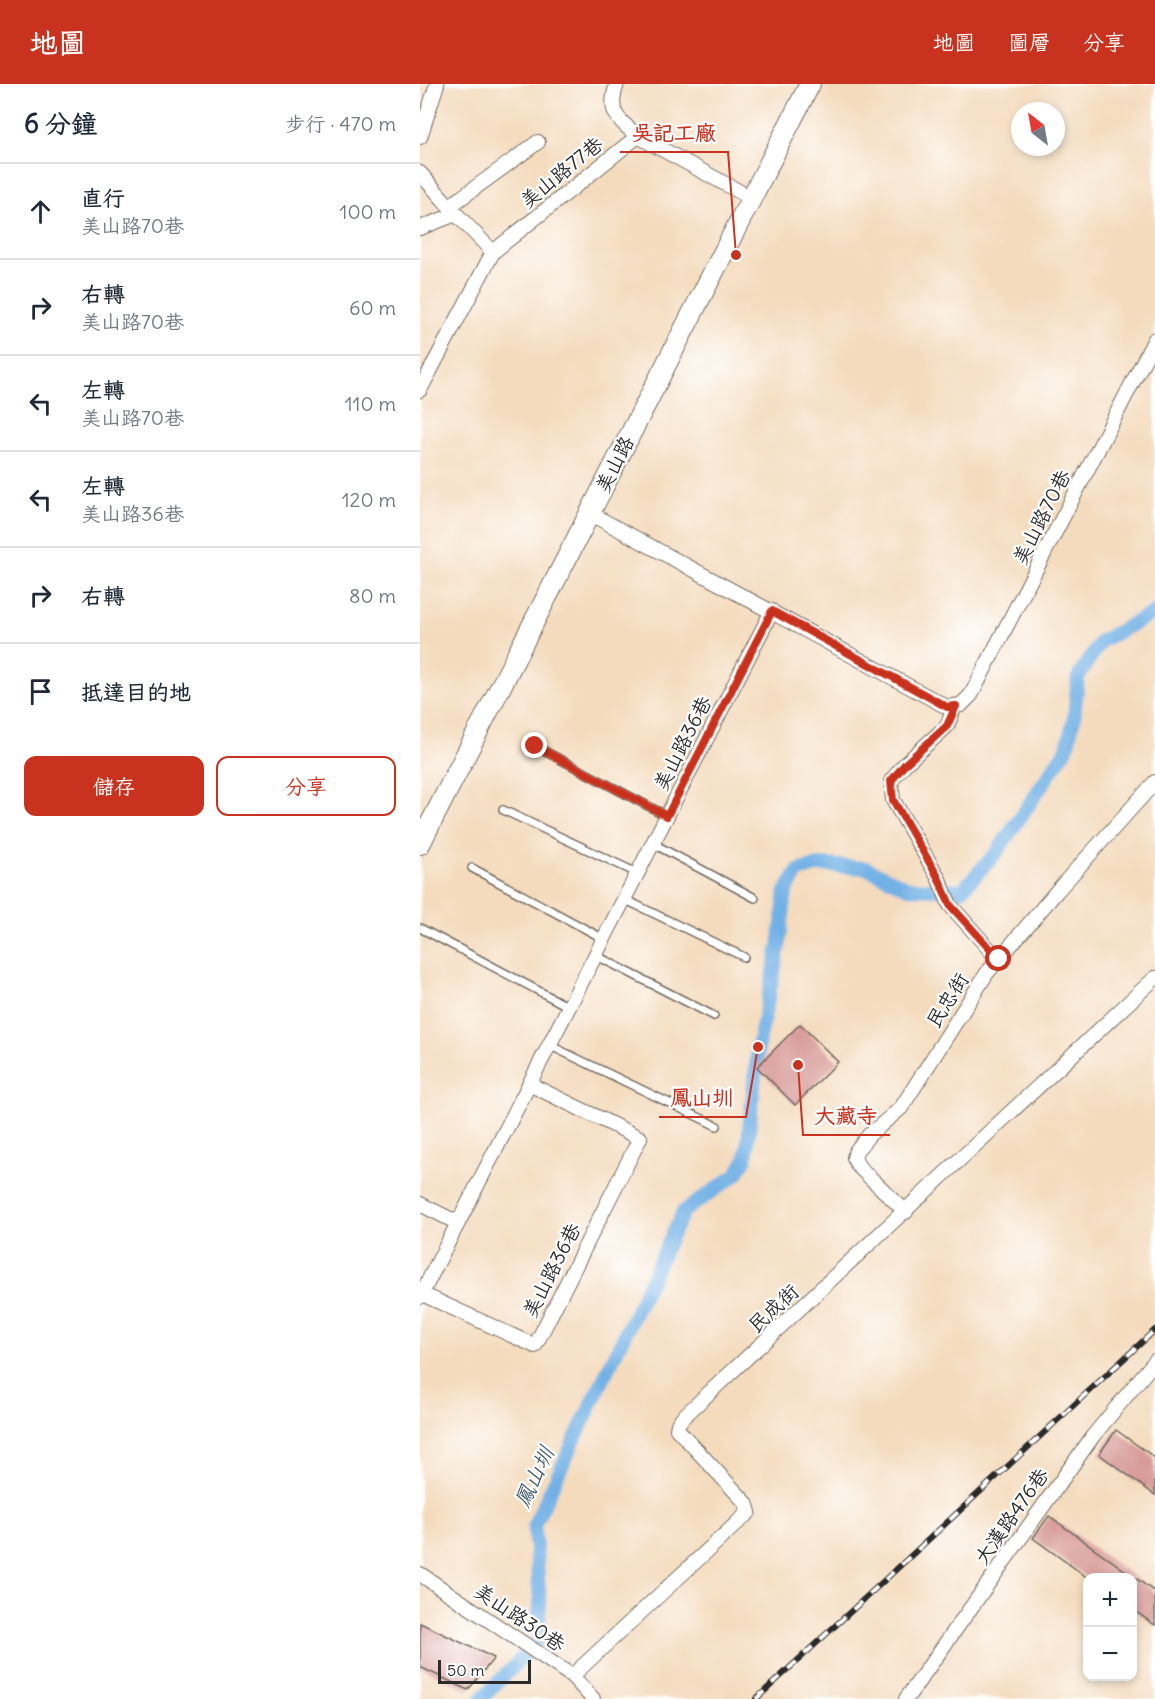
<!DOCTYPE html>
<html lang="zh-TW">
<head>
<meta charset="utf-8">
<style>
	body { margin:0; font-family:Delius,"LXGW WenKai TC",sans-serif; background:#f2f2f3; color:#1f2937 }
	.controls { position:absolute; right:18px; bottom:18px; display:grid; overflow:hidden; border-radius:12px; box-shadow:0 3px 9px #0003 }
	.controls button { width:54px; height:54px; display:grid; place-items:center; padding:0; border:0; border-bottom:2px solid #e0e1e3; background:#fff; color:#1f2937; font:30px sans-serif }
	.compass { position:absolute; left:591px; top:18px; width:54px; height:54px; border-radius:50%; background:#fff; box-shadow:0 3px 9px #0003; rotate:329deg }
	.scale { position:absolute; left:18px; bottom:15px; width:93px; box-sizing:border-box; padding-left:6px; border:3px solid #2b2b2b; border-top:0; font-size:16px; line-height:21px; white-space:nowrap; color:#2b2b2b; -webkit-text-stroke:4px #fff; paint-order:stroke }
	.stop { position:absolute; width:18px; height:18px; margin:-14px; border:4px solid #c8321e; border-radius:50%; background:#fff }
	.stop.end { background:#c8321e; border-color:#fff; box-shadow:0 2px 6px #0008 }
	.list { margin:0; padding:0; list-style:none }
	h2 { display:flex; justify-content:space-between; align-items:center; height:78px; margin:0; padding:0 24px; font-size:26px }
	h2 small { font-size:20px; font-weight:400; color:#747a83 }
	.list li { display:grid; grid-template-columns:39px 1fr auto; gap:18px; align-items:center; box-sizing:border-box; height:96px; padding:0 24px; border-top:2px solid #e0e1e3 }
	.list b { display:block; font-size:22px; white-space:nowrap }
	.list p { margin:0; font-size:20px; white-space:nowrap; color:#747a83 }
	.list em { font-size:20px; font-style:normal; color:#747a83 }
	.actions { display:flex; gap:12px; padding:18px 24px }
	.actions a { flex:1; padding:14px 0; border:2px solid #c8321e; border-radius:12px; text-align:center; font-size:21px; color:#c8321e }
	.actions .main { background:#c8321e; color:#fff }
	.icon { flex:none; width:33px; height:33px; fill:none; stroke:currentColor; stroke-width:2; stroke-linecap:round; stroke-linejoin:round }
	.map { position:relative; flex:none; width:735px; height:1615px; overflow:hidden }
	header { display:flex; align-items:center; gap:36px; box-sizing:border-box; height:84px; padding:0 30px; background:#c8321e; color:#fff }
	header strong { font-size:28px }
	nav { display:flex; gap:33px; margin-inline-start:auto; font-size:21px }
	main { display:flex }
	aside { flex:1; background:#fff }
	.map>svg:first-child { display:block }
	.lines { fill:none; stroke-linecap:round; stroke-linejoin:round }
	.canal { stroke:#72b1e5; stroke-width:14 }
	.building { fill:#d89b99 }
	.lane-casing { stroke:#71695e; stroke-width:10 }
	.street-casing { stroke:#71695e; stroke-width:16 }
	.secondary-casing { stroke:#71695e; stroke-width:22 }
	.lane { stroke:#fff; stroke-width:7 }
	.street { stroke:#fff; stroke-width:14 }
	.secondary { stroke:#fff; stroke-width:20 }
	.rail-casing { stroke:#2b2b2b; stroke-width:6 }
	.rail { stroke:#fff; stroke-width:4; stroke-dasharray:11; stroke-linecap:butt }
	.route { stroke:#c8321e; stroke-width:8 }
	.labels { text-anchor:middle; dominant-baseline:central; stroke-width:4.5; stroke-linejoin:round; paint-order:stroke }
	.street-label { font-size:20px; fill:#2b2b2b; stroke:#fff }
	.water-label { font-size:21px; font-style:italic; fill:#445a6c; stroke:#fff }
	.leader { fill:none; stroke:#c8321e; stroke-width:2 }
	.callout-dot { fill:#c8321e; stroke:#fff; stroke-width:2 }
	.callout-label { font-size:21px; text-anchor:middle; font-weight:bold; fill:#c8321e; stroke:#fff; stroke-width:4.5; stroke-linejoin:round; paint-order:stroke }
</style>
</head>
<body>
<header>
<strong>地圖</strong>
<nav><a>地圖</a><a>圖層</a><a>分享</a></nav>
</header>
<main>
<aside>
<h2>6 分鐘<small>步行 · 470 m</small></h2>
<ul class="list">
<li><svg class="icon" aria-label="ahead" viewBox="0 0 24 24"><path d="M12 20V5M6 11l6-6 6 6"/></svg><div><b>直行</b><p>美山路70巷</p></div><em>100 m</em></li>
<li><svg class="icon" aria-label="right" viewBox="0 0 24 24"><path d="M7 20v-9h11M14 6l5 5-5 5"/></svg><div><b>右轉</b><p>美山路70巷</p></div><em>60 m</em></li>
<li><svg class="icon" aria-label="left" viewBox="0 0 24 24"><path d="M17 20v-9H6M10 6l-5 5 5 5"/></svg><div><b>左轉</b><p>美山路70巷</p></div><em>110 m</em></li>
<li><svg class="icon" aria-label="left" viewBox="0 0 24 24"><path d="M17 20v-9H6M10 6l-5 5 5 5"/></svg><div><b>左轉</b><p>美山路36巷</p></div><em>120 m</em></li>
<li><svg class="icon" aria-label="right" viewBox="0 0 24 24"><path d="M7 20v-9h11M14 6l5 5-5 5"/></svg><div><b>右轉</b></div><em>80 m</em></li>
<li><svg class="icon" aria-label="arrive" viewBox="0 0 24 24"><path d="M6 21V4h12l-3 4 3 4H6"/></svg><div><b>抵達目的地</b></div></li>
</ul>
<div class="actions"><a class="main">儲存</a><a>分享</a></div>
</aside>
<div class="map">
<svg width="735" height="1615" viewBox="0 0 735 1615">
	<rect width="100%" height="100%" fill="#fff"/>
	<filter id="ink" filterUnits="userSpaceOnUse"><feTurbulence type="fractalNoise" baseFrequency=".0167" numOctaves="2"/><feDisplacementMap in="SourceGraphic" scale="12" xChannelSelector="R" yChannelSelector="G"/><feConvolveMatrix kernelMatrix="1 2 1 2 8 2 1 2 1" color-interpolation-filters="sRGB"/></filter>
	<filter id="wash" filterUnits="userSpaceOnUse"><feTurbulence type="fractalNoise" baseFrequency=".008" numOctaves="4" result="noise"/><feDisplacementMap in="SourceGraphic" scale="24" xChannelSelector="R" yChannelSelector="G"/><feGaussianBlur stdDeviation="1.35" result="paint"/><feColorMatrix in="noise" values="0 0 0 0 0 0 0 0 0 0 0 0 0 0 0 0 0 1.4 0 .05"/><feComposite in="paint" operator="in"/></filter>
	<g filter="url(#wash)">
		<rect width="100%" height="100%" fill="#f4dbbd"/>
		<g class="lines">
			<g class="canal">
				<path d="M118 1557 120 1519 114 1441 263 1128 317 1090 326 1074 338 963 359 863 366 807 378 787 400 781 446 784 488 804 542 806 577 768 647 664 654 634 658 593 681 557 735 528"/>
				<path d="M61 1615 103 1573"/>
			</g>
		</g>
		<g id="blocks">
			<g class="building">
				<path d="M380 940 418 978 375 1021 337 983Z"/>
				<path d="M696 1346 735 1374V1411L679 1370Z"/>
				<path d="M629 1432 735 1508V1541L712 1525V1494H668L613 1454Z"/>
				<path d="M0 1539 74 1574 48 1606 0 1583Z"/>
			</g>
		</g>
	</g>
	<g filter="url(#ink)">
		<use href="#blocks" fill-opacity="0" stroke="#71695e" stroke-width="1.5"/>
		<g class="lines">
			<defs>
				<g id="lane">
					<path d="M115 662 247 732"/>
					<path d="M83 726 217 789"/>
					<path d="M232 759 335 814"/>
					<path d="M52 784 184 855"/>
					<path d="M204 815 324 873"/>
					<path d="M0 844 149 923"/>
					<path d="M175 871 294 932"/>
					<path d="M129 961 297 1042"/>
				</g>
				<g id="street">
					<path d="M197 0C187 28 197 35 218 52"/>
					<path d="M0 53 17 0"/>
					<path d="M0 89 36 130 73 168 0 306"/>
					<path d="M30 122 118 58"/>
					<path d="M0 144 36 130"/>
					<path d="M73 168 218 52 331 114"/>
					<path d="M169 429 527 623 541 621 551 611 735 255"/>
					<path d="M535 622 527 642 485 680 471 697 473 716 518 793 530 821 578 875"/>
					<path d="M0 1120 38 1139"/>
					<path d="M486 1128 438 1082 434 1074 436 1067 449 1051 481 1024 567 889 637 807 735 698"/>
					<path d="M2 1210 115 1262 220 1054 109 1000"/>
					<path d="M0 1213 352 527"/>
					<path d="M0 1490 152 1592 173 1615"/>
					<path d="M152 1592 329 1428 326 1419 257 1345 258 1340 262 1334 735 894"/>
					<path d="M486 1615 673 1352 735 1277"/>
				</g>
				<path id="secondary" d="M0 760 390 0"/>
			</defs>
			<use href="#lane" class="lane-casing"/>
			<use href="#street" class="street-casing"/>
			<use href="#secondary" class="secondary-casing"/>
			<use href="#lane" class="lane"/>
			<use href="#street" class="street"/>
			<use href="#secondary" class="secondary"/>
			<defs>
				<path id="rail" d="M336 1615 735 1246"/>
			</defs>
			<use href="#rail" class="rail-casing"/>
			<use href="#rail" class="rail"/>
		</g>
	</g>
	<g class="lines" filter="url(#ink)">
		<path class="route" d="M115 662 247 732 352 527 527 623 536 622 527 642 485 680 471 697 473 716 518 793 530 821 579 875"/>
	</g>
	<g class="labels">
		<g class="street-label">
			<text transform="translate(141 88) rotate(-39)">美山路77巷</text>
			<text transform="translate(194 380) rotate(-63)">美山路</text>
			<text transform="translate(621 433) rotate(-63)">美山路70巷</text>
			<text transform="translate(262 659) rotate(-63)">美山路36巷</text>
			<text transform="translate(527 916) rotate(-58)">民忠街</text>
			<text transform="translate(131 1186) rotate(-63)">美山路36巷</text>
			<text transform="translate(353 1224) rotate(-43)">民成街</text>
			<text transform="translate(591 1432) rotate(-55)">大漢路476巷</text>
			<text transform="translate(100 1533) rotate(34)">美山路30巷</text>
		</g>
		<g class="water-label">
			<text transform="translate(114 1393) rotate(-65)">鳳山圳</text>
		</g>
	</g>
	<path class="leader" d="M316 171L308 68H200M338 963L326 1033H239M378 981L383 1051H470"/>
	<g class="callout-dot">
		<circle cx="316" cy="171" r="6"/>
		<circle cx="338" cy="963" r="6"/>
		<circle cx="378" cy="981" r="6"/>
	</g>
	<g class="callout-label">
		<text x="254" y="56">吳記工廠</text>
		<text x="282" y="1021">鳳山圳</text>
		<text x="426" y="1039">大藏寺</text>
	</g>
</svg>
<div class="controls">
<button>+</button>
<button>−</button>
</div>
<svg class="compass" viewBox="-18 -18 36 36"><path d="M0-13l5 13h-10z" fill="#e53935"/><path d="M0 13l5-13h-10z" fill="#747a83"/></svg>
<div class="scale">50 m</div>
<div class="stop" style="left:579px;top:875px"></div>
<div class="stop end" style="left:115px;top:662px"></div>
</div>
</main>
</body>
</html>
